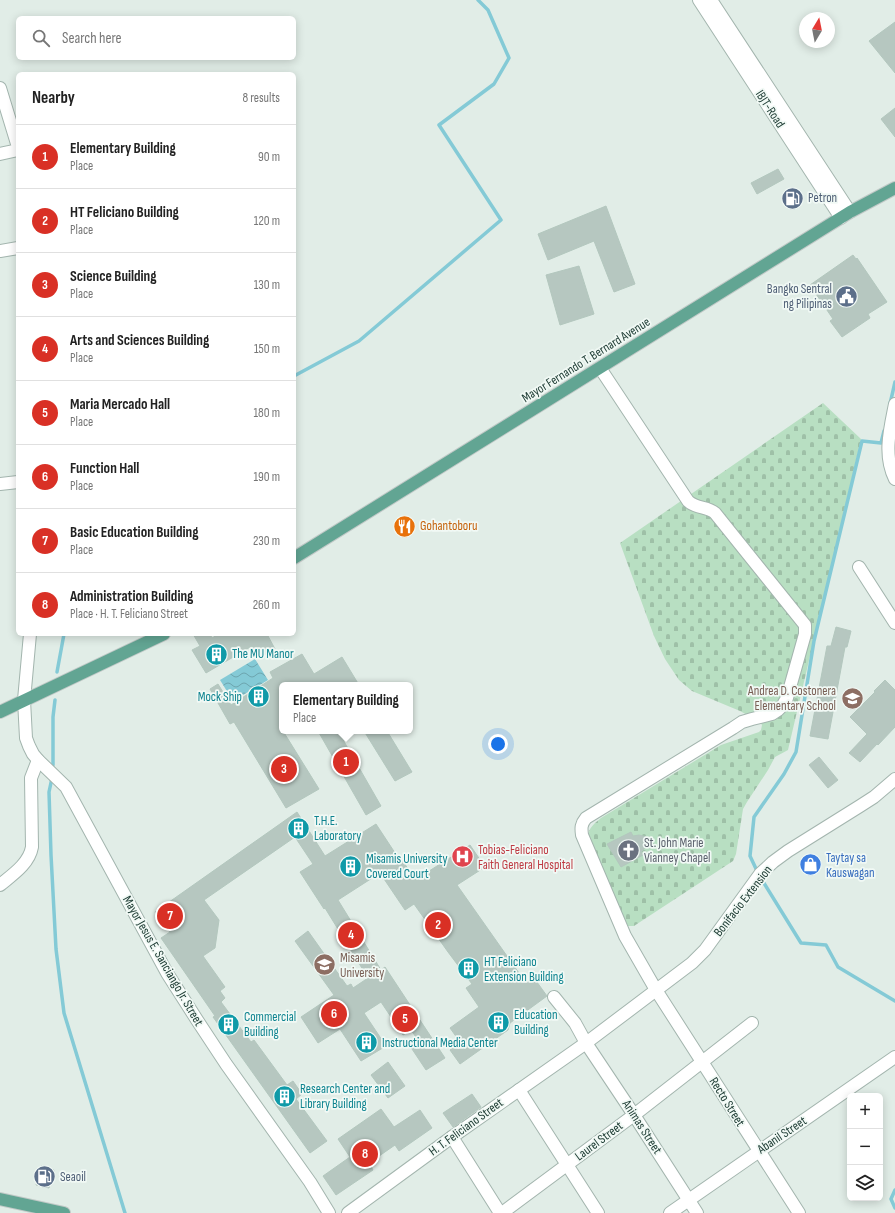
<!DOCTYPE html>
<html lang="en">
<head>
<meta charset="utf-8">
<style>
	body { margin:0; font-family:"Sofia Sans Condensed",sans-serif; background:#f2f2f2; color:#222 }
	.controls { position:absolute; right:12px; bottom:12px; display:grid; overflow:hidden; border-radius:6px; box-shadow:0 2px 10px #0003 }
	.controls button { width:36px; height:36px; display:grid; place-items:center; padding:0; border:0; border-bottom:1px solid #e0e0e0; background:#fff; color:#222; font:20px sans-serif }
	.compass { position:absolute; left:799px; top:12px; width:36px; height:36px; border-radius:50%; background:#fff; box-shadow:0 2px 10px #0003; rotate:10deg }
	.you { position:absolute; left:498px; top:744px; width:14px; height:14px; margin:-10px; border:3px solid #fff; border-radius:50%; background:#1a73e8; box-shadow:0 0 0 6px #1a73e833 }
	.badge { display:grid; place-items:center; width:26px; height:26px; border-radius:50%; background:#d93025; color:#fff; font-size:13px; font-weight:700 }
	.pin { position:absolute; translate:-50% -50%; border:2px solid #fff; box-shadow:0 1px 4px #0006 }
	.popup { position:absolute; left:279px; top:682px; width:134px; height:52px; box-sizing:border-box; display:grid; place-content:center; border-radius:6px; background:#fff; filter:drop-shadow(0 1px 3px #0005); font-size:13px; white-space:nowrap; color:#767676 }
	.popup b { font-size:15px; color:#222 }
	.popup::after { content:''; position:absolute; left:50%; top:100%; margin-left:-8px; border:8px solid transparent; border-top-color:#fff }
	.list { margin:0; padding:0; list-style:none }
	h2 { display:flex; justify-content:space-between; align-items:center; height:52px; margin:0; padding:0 16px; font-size:17px }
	h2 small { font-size:13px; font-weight:400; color:#767676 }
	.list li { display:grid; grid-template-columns:26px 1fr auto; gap:12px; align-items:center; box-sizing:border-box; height:64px; padding:0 16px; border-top:1px solid #e0e0e0 }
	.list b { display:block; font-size:15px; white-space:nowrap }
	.list p { margin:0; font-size:13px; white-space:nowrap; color:#767676 }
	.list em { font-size:13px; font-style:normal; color:#767676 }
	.icon { flex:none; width:22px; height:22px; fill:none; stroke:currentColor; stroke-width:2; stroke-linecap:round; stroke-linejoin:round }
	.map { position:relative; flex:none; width:895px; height:1213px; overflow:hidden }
	.search { position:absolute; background:#fff; box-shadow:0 2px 10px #0003; left:16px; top:16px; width:280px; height:44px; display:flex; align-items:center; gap:10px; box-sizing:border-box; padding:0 14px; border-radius:6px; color:#767676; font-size:15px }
	.panel { position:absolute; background:#fff; box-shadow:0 2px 10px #0003; left:16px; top:72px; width:280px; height:564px; border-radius:6px }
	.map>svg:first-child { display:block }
	.cemetery { fill:url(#cemetery-stones) }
	.water { fill:url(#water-waves) }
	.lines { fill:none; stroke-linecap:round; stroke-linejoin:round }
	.stream { stroke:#84cad6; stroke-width:3.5 }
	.building { fill:#b6c7c0; stroke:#b3c7be }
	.minor-casing { stroke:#a3b5ae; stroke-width:14 }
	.major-casing { stroke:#c1c9c7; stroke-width:14 }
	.minor { stroke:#fff; stroke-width:12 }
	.major { stroke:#62a593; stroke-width:12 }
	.labels { text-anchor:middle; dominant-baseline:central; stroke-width:3.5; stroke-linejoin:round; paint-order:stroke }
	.street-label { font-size:13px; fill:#203e36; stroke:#f1f9f5 }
	.service-label { font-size:13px; fill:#4e5e75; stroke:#f1f9f5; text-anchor:start }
	.food-label { font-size:13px; fill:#c56008; stroke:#f1f9f5; text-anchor:start }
	.culture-label { font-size:13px; fill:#0d838f; stroke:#f1f9f5; text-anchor:start }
	.education-label { font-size:13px; fill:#785e54; stroke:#f1f9f5; text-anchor:end }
	.worship-label { font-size:13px; fill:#5b616d; stroke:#f1f9f5; text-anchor:start }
	.health-label { font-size:13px; fill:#be3a42; stroke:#f1f9f5; text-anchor:start }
	.shop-label { font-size:13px; fill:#366cbe; stroke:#f1f9f5; text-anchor:start }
</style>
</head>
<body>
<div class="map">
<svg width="895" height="1213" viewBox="0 0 895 1213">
	<defs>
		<pattern id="cemetery-stones" width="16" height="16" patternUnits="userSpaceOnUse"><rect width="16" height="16" fill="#b8dfc2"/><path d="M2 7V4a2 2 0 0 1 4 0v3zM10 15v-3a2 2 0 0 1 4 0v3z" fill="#9ec0a7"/></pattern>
		<pattern id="water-waves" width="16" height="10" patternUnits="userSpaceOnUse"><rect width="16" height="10" fill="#84cad6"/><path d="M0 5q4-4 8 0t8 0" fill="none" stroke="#6ca5ae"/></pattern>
	</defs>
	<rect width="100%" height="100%" fill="#e1ede7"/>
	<path class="cemetery" d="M823 403 861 439 788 750 775 757 768 770 747 802 743 809 736 854 733 861 637 924 634 926H628L588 837C588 828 595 823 601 818L721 745 759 732 761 730 762 725 760 722 740 711 692 691 679 680 665 659 654 636 620 543Z"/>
	<path class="water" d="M255 659 268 680 233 701 220 680Z"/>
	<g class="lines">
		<g class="stream">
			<path d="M294 376 359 341 501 220 439 125 494 84 509 58 488 10 478 0"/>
			<path d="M890 404 895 382"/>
			<path d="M57 672 64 634"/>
			<path d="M53 765V717L55 700"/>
			<path d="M52 778 49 792 51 855 56 949 64 1013 125 1213"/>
			<path d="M758 873 750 856 754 817 784 774 796 752 814 641 862 441 881 443 884 431"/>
			<path d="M762 880 801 943 826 945 838 967 895 1001"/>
			<path d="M895 1190 891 1199 895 1208"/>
		</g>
	</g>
	<g class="building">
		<path d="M895 22V73L869 41Z"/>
		<path d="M895 108V137L881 119Z"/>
		<path d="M778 169 784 179 757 194 751 183Z"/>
		<path d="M606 206 635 284 614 292 594 241 548 260 538 234Z"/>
		<path d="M853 255 856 259 857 258 887 302 868 314 870 318 842 337 830 321 833 319 810 285Z"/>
		<path d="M579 266 594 314 560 325 546 275Z"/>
		<path d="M836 627 851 631 847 647H845L828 739 810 736 827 646H831Z"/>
		<path d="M193 634H210L212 638 219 634H267L275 649 259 658 252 646 206 673 192 650 200 646Z"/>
		<path d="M302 654 314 674 342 657 359 685H282V731H283L319 789 286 808 234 722 230 724 210 689 218 684 231 705 273 678 270 672Z"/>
		<path d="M885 680 895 690V727L878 745 877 744 860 762 849 753 867 734 850 717 875 692 874 691Z"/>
		<path d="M318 731H338L381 806 366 815Z"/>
		<path d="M364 731H387L412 772 395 781Z"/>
		<path d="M819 757 838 780 828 788 809 765Z"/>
		<path d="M297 812 325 856 376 824 401 862 403 861 415 880 470 845 485 867 457 885 526 983 534 978 547 996 510 1023 508 1030 460 1064 450 1050 460 1042 450 1028 479 1007 466 988 472 984 448 952 414 904 405 910 380 873 338 900 381 970 385 967 445 1058 426 1070 410 1046 418 1040 411 1030 403 1035 381 1002 364 1013 386 1046 361 1061 340 1029 318 1043 301 1017 334 995 295 941 308 931 347 986 351 984 353 988 368 978 325 908 324 909 300 872 313 864 295 837 204 900 219 920 215 948 203 956 225 987 220 991 225 998 221 1002 251 1042 254 1040 287 1085 293 1081 302 1094 296 1099 327 1141 310 1153 213 1017 215 1016 161 938 170 932 155 912Z"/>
		<path d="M631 832 633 836 639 835 647 837 651 845 646 847 641 852 643 855 621 867 607 844Z"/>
		<path d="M388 1062 405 1086 388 1098 371 1075Z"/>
		<path d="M472 1094 481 1107 453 1127 443 1113Z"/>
		<path d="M381 1109 394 1127 420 1110 432 1128 399 1151 395 1145 369 1163 373 1170 336 1195 323 1176 350 1157 338 1139Z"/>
		<path d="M41 1166 54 1170 49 1188 36 1185Z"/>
	</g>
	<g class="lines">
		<defs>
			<g id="minor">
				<path d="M699 0 841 218"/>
				<path d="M711 0 850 212"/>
				<path d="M0 88 18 147"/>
				<path d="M0 154 18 150"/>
				<path d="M0 251 18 248"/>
				<path d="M600 368 688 501C696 509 707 506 715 513L805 625V634L787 698 783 705 778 710 772 714 752 719 742 722 733 728 586 818C581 824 581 828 582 835L625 936 656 990 799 1213"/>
				<path d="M895 404C890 429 883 455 895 479"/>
				<path d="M0 484 18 482"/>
				<path d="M859 567 895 623"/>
				<path d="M30 634 24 700 26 738 29 746 33 754 38 760 66 787 167 973 197 1020 226 1064 310 1182 329 1213"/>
				<path d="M0 885C12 875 29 864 32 847L31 778 38 760"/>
				<path d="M554 997 575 1023 586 1043 634 1115 697 1213"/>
				<path d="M519 1090 598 1213"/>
				<path d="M452 1137 500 1213"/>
				<path d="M348 1213 452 1137 586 1043 692 963 705 950 760 874 773 862 788 851 860 806 874 797 895 779"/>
				<path d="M502 1213 634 1115 752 1023"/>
				<path d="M670 1213 895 1057"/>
			</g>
			<g id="major">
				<path d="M294 558 850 212 895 188"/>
				<path d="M0 712 164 634"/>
				<path d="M0 1199 64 1213"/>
			</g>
		</defs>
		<use href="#minor" class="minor-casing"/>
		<use href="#major" class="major-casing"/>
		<use href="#minor" class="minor"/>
		<use href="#major" class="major"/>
	</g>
	<defs>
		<symbol id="fuel-disc" viewBox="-11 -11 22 22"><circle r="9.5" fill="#5c6f8a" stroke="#f1f9f5"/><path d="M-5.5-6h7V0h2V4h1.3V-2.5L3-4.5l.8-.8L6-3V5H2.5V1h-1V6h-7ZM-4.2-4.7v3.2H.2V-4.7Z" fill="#fff"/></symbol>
		<symbol id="civic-disc" viewBox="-11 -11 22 22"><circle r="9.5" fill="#5c6f8a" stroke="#f1f9f5"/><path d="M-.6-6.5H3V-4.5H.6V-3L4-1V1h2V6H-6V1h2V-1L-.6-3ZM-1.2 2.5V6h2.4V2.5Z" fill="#fff"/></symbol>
		<symbol id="restaurant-disc" viewBox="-11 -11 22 22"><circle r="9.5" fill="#e8710a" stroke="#f1f9f5"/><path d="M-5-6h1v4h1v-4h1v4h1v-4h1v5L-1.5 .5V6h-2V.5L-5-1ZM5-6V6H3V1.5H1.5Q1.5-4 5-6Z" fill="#fff"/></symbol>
		<symbol id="building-disc" viewBox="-11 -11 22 22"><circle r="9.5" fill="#0f9aa8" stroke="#f1f9f5"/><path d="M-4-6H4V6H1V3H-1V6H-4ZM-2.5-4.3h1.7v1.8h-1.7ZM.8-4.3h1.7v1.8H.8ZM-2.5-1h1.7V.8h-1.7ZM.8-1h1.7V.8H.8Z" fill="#fff"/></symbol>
		<symbol id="school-disc" viewBox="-11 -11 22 22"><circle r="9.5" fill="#8d6e63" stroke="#f1f9f5"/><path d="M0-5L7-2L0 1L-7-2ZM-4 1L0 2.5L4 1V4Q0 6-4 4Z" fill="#fff"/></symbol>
		<symbol id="church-disc" viewBox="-11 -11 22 22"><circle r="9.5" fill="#6b7280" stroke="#f1f9f5"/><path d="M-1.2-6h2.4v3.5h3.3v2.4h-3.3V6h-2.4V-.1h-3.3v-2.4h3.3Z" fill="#fff"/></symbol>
		<symbol id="hospital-disc" viewBox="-11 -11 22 22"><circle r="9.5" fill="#e0444e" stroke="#f1f9f5"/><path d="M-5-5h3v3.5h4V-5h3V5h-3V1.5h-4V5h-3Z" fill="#fff"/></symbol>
		<symbol id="shop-disc" viewBox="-11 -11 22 22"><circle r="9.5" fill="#3f7fe0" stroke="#f1f9f5"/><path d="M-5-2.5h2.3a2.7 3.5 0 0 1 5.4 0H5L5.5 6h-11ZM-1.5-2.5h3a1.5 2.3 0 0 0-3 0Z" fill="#fff"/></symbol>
		<symbol id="university-disc" viewBox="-11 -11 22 22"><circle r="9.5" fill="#8d6e63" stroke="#f1f9f5"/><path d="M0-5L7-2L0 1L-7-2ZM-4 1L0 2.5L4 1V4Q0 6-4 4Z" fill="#fff"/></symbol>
	</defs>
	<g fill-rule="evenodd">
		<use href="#fuel-disc" x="780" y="186" width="25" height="25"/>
		<use href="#civic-disc" x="834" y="284" width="25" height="25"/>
		<use href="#restaurant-disc" x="392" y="514" width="25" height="25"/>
		<use href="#building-disc" x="204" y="642" width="25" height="25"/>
		<use href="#building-disc" x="246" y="684" width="25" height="25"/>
		<use href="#school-disc" x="840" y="686" width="25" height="25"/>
		<use href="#building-disc" x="286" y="816" width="25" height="25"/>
		<use href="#church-disc" x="616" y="838" width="25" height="25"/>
		<use href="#hospital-disc" x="450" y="844" width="25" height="25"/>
		<use href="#shop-disc" x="798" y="852" width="25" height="25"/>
		<use href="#building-disc" x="338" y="854" width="25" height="25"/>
		<use href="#university-disc" x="312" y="952" width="25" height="25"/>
		<use href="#building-disc" x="456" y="956" width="25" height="25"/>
		<use href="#building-disc" x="486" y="1010" width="25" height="25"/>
		<use href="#building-disc" x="216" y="1012" width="25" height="25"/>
		<use href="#building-disc" x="354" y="1030" width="25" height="25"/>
		<use href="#building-disc" x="272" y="1084" width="25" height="25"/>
		<use href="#fuel-disc" x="32" y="1164" width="25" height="25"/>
	</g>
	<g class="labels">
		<g class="street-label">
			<text transform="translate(770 109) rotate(57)">IBJT-Road</text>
			<text transform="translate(586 360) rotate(-32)">Mayor Fernando T. Bernard Avenue</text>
			<text transform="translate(743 901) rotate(-52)">Bonifacio Extension</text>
			<text transform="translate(163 961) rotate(60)">Mayor Jesus E. Sanciango Jr. Street</text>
			<text transform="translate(727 1102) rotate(58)">Recto Street</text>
			<text transform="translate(466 1127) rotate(-36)">H. T. Feliciano Street</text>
			<text transform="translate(642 1127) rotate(57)">Animas Street</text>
			<text transform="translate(782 1135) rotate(-34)">Abanil Street</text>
			<text transform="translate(599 1141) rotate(-37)">Laurel Street</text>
		</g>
		<g class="service-label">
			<text x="808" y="198">Petron</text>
			<text x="832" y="289" text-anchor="end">Bangko Sentral<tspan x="832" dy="15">ng Pilipinas</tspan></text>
			<text x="60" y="1177">Seaoil</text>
		</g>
		<g class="food-label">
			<text x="420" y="526">Gohantoboru</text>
		</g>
		<g class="culture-label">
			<text x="232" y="654">The MU Manor</text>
			<text x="242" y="697" text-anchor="end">Mock Ship</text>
			<text x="314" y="821">T.H.E.<tspan x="314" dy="15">Laboratory</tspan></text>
			<text x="366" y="859">Misamis University<tspan x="366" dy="15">Covered Court</tspan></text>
			<text x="484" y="962">HT Feliciano<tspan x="484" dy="15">Extension Building</tspan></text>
			<text x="514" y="1015">Education<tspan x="514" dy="15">Building</tspan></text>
			<text x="244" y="1017">Commercial<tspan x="244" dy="15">Building</tspan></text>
			<text x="382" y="1043">Instructional Media Center</text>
			<text x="300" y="1089">Research Center and<tspan x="300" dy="15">Library Building</tspan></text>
		</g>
		<g class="education-label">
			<text x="836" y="691">Andrea D. Costonera<tspan x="836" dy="15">Elementary School</tspan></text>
			<text x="340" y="958" text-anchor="start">Misamis<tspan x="340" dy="15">University</tspan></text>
		</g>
		<g class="worship-label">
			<text x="644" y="843">St. John Marie<tspan x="644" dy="15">Vianney Chapel</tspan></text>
		</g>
		<g class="health-label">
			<text x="478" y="850">Tobias-Feliciano<tspan x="478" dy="15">Faith General Hospital</tspan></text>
		</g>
		<g class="shop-label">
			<text x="826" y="858">Taytay sa<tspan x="826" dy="15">Kauswagan</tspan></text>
		</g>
	</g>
</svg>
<div class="controls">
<button>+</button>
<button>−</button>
<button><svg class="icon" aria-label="layers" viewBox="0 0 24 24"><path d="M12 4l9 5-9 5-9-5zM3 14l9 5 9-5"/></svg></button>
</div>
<svg class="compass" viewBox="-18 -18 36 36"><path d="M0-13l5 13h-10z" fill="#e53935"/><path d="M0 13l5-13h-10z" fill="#767676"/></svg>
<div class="you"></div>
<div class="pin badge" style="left:346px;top:762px">1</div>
<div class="popup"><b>Elementary Building</b>Place</div>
<div class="pin badge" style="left:438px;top:925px">2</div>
<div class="pin badge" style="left:284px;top:769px">3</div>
<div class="pin badge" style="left:351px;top:935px">4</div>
<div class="pin badge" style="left:405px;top:1019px">5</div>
<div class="pin badge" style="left:334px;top:1014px">6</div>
<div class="pin badge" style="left:170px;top:916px">7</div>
<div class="pin badge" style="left:365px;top:1154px">8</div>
<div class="search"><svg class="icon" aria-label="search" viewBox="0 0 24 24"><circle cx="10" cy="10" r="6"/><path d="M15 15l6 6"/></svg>Search here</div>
<section class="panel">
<h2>Nearby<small>8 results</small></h2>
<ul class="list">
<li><span class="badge">1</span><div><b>Elementary Building</b><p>Place</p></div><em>90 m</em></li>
<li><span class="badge">2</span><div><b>HT Feliciano Building</b><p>Place</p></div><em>120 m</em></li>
<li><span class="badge">3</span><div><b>Science Building</b><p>Place</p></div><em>130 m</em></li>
<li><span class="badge">4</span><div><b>Arts and Sciences Building</b><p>Place</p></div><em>150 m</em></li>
<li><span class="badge">5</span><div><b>Maria Mercado Hall</b><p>Place</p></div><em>180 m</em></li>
<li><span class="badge">6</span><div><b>Function Hall</b><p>Place</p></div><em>190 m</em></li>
<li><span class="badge">7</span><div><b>Basic Education Building</b><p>Place</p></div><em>230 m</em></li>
<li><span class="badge">8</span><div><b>Administration Building</b><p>Place · H. T. Feliciano Street</p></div><em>260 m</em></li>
</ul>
</section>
</div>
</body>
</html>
